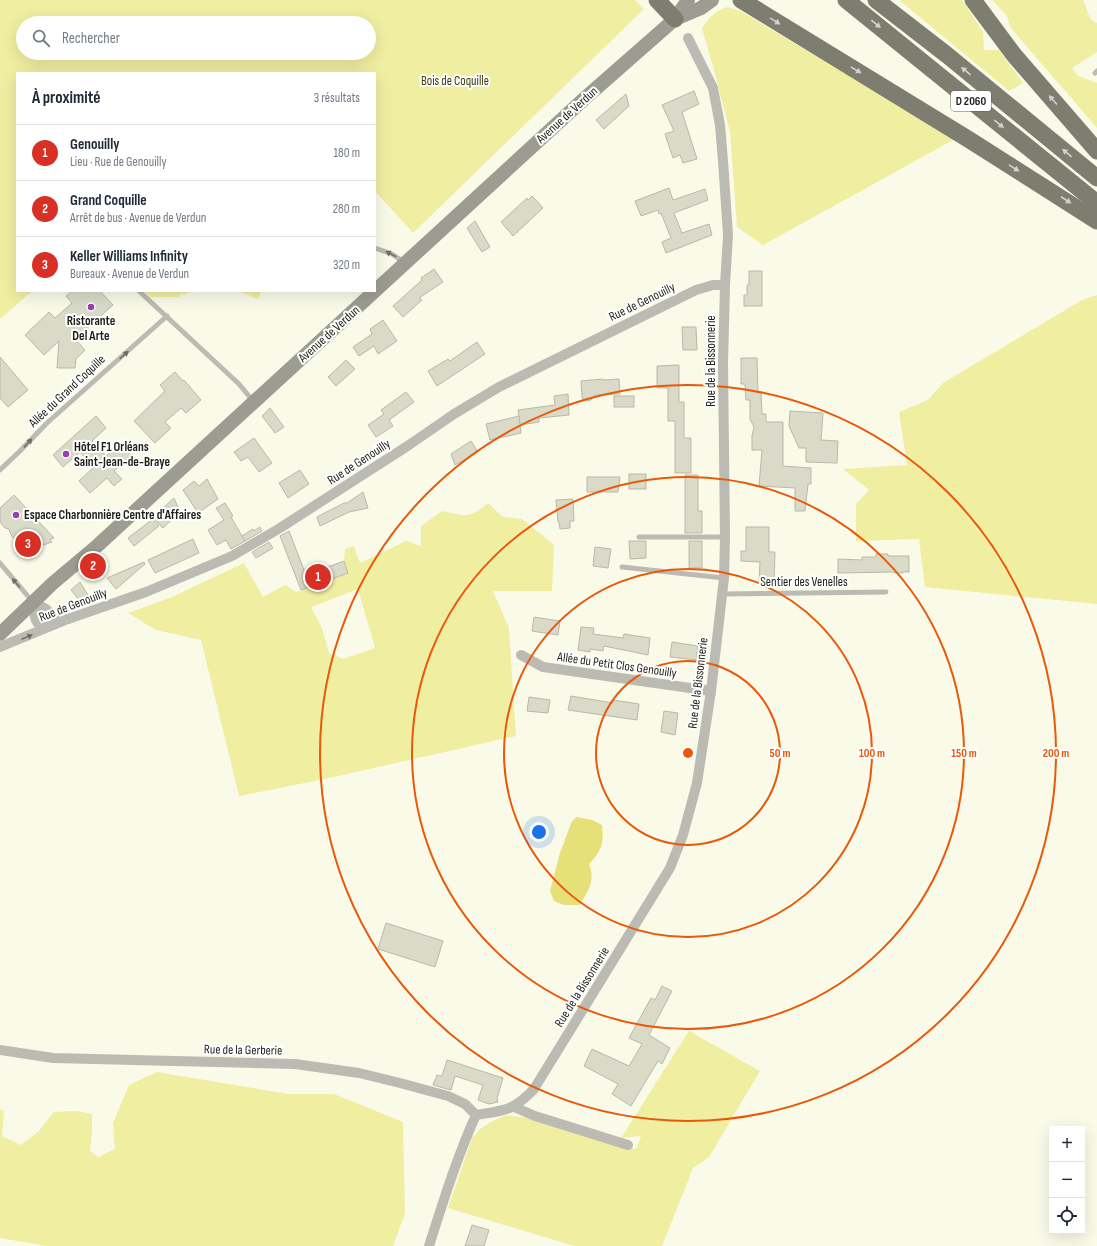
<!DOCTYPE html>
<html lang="fr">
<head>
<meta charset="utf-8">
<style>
	body { margin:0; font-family:"Sofia Sans Condensed",sans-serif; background:#f6f6f7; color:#1f2937 }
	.controls { position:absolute; right:12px; bottom:12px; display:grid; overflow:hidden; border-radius:0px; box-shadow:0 4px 16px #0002 }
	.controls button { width:36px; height:36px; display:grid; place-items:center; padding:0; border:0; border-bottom:1px solid #e0e1e3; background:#fff; color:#1f2937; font:20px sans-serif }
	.you { position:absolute; left:539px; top:832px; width:14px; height:14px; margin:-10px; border:3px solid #fff; border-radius:50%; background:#1a73e8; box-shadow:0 0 0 6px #1a73e833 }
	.badge { display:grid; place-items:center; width:26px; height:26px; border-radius:50%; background:#d93025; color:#fff; font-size:13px; font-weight:700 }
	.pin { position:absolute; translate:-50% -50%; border:2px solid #fff; box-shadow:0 1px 4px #0006 }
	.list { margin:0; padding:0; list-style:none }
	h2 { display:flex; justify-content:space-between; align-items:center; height:52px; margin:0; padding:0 16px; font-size:17px }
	h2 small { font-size:13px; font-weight:400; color:#747a83 }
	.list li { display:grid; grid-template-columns:26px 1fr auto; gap:12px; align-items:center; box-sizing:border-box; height:56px; padding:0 16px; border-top:1px solid #e0e1e3 }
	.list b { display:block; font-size:15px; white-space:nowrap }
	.list p { margin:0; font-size:13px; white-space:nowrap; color:#747a83 }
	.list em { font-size:13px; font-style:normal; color:#747a83 }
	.icon { flex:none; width:22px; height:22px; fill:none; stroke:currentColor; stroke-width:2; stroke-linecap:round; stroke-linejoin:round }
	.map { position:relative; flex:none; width:1097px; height:1246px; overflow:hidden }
	.search { position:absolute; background:#fff; box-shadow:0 4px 16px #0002; left:16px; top:16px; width:360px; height:44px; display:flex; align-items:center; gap:10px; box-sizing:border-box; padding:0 14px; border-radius:22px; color:#747a83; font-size:15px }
	.panel { position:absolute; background:#fff; box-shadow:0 4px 16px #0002; left:16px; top:72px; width:360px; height:220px; border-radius:0px }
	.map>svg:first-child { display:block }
	.green { fill:#f0eea1; fill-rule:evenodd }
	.water { fill:#e5e178 }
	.building { fill:#dadac9; stroke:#b9b9a9 }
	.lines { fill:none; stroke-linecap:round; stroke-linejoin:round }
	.service { stroke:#bbbbb4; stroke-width:5 }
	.minor { stroke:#bbbbb4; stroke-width:10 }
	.secondary { stroke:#9c9c92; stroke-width:14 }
	.trunk { stroke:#7e7e70; stroke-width:17 }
	.oneway { fill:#d2d2cd }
	.oneway2 { fill:#6d6d66 }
	.ring { fill:none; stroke:#e8590c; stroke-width:2 }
	.poi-dot { fill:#9542b0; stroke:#fff; stroke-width:1.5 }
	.labels { text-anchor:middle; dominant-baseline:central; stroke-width:4; stroke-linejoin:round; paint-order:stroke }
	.shield { fill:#fff; stroke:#62625e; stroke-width:1 }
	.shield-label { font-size:12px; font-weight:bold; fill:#1f1f19 }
	.park-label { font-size:13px; fill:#3d3b0e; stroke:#fff }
	.street-label { font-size:13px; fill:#1f1f19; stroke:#fff }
	.poi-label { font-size:13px; font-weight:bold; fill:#1f1f19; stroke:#fff; text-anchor:start }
	.centre { fill:#e8590c; stroke:#fff; stroke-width:2 }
	.ring-label { font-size:12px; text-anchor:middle; font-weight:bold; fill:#e8590c; stroke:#fff; stroke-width:4; stroke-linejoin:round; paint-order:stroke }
</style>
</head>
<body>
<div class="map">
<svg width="1097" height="1246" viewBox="0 0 1097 1246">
	<rect width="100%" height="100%" fill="#fafae9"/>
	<g class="green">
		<path d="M0 0H635L644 9 413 233 375 191V73H17V291H32L0 319ZM23 23H369V53H23Z"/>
		<path d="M899 0H962L983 32 984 50H999L1023 83 1009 91Z"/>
		<path d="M992 0H1083L1091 20 1097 23V52L1072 68 1078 76 1097 83V128L1010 27 1007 16Z"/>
		<path d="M728 7 740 11 955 139 763 245 737 227 730 132 713 66 702 29C708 18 716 10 728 7Z"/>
		<path d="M143 291H189L184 295 182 293 178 297H150Z"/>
		<path d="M240 291H261L259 297 257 299Z"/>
		<path d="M1097 295V604L925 587 919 539 856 541V504L869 490 843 469 907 465 899 412 928 400 943 383 1082 300Z"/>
		<path d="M488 503 503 517 522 519 554 545 552 591H493L509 628 516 736 320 780 239 796 201 640 156 630 128 613 172 597 244 563 263 597 285 585 296 592 348 573 344 561 345 549 354 546 360 563 406 541 421 546V526L442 511C465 516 469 519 488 503ZM358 589 375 648 343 659 329 653 322 628 311 607Z"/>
		<path d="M689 1031 760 1071 709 1157 693 1168 662 1246H574L448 1208 472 1138 480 1129 491 1122 506 1115 534 1119 636 1149 641 1136 621 1138Z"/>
		<path d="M157 1072 289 1094H334L403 1122 405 1213 393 1246H47L0 1238V1109L4 1111 2 1136 21 1145 38 1132 54 1112 76 1111 92 1114V1132L90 1151 98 1157 115 1149 113 1123 129 1085Z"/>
	</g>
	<path class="water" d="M577 817 592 820 602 825C604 843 602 851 589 864 596 882 588 890 580 905H564L554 901 550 891 560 853 572 821Z"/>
	<g class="building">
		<path d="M694 91 699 104 682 112 697 159 683 163 680 155 673 158 665 134 674 131 662 105Z"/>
		<path d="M626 94 629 106 604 129 596 120Z"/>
		<path d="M669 188 673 200 705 189 708 200 674 213 682 233 709 224 712 235 666 253 662 242 671 238 661 213 659 214 658 210 641 216 635 201Z"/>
		<path d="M532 196 543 208 513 236 501 222 527 198 528 200Z"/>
		<path d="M475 221 490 247 482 252 467 228Z"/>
		<path d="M434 269 443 282 419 298 422 300 403 317 393 306 422 280 421 278Z"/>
		<path d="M749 271H762V306H744V295H747V285H749Z"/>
		<path d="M72 291H100L113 305 75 339 85 350 76 359 75 368H57L59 341 44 355 25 335 49 312 55 318 72 303 66 296Z"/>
		<path d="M383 320 397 341 378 354 374 346 359 356 353 347 372 334 370 329Z"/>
		<path d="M682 327H696L697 350H683Z"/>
		<path d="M477 342 485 354 437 386 428 371 448 359 450 361Z"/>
		<path d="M0 357 28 390 8 407 0 398Z"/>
		<path d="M741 358H757L758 393H761L762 414H766V422H783V466L811 468V484H808L805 511H795V488L759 486 762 450H752V436L754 427 750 419V400H746L745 384H741Z"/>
		<path d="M346 360 355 369 336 386 328 377Z"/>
		<path d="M679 365V402H684V438H691V473H675V421H668V388H657V366Z"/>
		<path d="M175 372 183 381 184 380 201 400 186 413 181 408 165 422 171 428 155 443 134 421 165 391 160 385Z"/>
		<path d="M603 379V380L619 379 620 394 595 395 591 400 587 401 582 398 581 381Z"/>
		<path d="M406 392 414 402 389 420 393 426 376 437 368 425 384 414 381 410Z"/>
		<path d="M568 394 569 415 539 418V422L520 425 518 410 555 405 554 396Z"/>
		<rect x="614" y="396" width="20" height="11"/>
		<path d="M270 408 284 427 275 433 262 416Z"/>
		<path d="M790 411 823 413 821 440 838 441 837 463 806 462V448H799L789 426Z"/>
		<path d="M96 416 106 428 92 441 106 456 120 443 131 455 114 471 122 479 114 486 107 478 90 493 79 481 94 467 80 452 63 467 53 455Z"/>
		<path d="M519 416 521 433 490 440 486 424Z"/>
		<path d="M254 438 272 463 259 472 248 457 241 461 234 452Z"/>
		<path d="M471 441 478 452 455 465 451 454Z"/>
		<path d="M300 470 309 484 288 498 279 483Z"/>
		<rect x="629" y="474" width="17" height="15"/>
		<path d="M685 475H698V511H702V533H685Z"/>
		<path d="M587 477H620L618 492H587Z"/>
		<path d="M207 479 218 499 198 513 183 490 194 481 199 486Z"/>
		<path d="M363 492 368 508 349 512 320 526 317 517 344 503H347Z"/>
		<path d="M14 495 54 538 50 539 52 542 38 547 27 546 15 540 11 535 9 529 5 528 0 522V508Z"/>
		<path d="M174 498 180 512 163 528 153 517Z"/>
		<path d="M573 499 574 521H570V528L560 529 559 522H558L556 500Z"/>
		<path d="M225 503 233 516 231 517 245 541 231 549 226 540 217 545 208 530 224 520 216 508Z"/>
		<path d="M153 519 159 526 134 546 128 538Z"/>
		<path d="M260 527 262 531 245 541 242 536 253 529 254 531Z"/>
		<path d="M746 527H769V552H775L774 582H759L760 562 741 561V551H746Z"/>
		<path d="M289 531 306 575 344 561 348 573 301 590 280 536Z"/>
		<path d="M193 539 199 553 155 573 148 560Z"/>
		<path d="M629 541H646V558L630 559Z"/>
		<rect x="689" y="541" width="13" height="27"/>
		<path d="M269 542 273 548 256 558 252 552Z"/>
		<path d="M595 547 611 549 608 568 593 566Z"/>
		<path d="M876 554H888V556H909V572H903V573H894V572L838 573V559L862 560V557H876Z"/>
		<path d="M144 562 145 564 116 589 107 578Z"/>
		<path d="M80 582 88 595 80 601 71 590Z"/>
		<path d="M534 617 560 621 558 635 532 631Z"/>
		<path d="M581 627 594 628 593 634 623 638 624 634 650 638 648 655 604 646 603 651 590 649V652L578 650Z"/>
		<path d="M672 642 698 646 696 660 670 657Z"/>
		<path d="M571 696 613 703V700L639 704 637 720 568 710Z"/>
		<path d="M529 697 550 700 548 713 527 711Z"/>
		<path d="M664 711 678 713 675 735 661 732Z"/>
		<path d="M386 923 443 941 435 967 378 949Z"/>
		<path d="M662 986 672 991 649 1035 670 1048 662 1064 658 1061 631 1106 612 1094 618 1084 584 1066 592 1049 629 1066 642 1044 629 1038 651 998 655 1000Z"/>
		<path d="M447 1060 503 1078 497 1098 498 1102 489 1104 478 1100 483 1085 455 1076 451 1090 433 1085 437 1075 442 1076Z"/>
		<path d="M472 1225 489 1230 484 1246H465Z"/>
	</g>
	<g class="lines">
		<g class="service">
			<path d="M1095 73 1097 71"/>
			<path d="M375 248 392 254 405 263"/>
			<path d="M139 291 239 384 253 401"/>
			<path d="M0 470 20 451 47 423 167 316"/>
			<path d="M639 537H725"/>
			<path d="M0 563 32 601"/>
			<path d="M622 567 724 578"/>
			<path d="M722 594 886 592"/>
		</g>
		<g class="minor">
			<path d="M33 602 46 609 55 618 68 619"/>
			<path d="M33 602C35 616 33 628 50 626"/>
			<path d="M0 647 68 619 146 592 232 556 280 528 409 445 454 414 499 387 696 290 713 285H725"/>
			<path d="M521 655 543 667 711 691"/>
			<path d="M0 1050 53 1058 295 1064 359 1073 400 1083 448 1096 465 1104 476 1115"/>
			<path d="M514 1107 535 1116 628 1145"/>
			<path d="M429 1246C443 1202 457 1157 476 1115 505 1110 512 1112 534 1089L670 868 683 835 697 783 711 691 724 578 725 537 723 364 725 285 728 235 723 161 720 125 713 88 688 38"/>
		</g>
		<g class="secondary">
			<path d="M675 19 701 8 712 0"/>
			<path d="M0 634 53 583 97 546 584 99 675 19 688 0"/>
		</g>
		<g class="trunk">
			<path d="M657 0 675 19"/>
			<path d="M741 0 968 139 1097 221"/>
			<path d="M846 0 1097 203"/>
			<path d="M876 0 947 55 1097 178"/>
			<path d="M973 0 1014 55 1097 151"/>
		</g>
	</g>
	<defs><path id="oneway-solid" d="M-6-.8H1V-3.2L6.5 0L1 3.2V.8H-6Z"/></defs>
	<g class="oneway">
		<use href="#oneway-solid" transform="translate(775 21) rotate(32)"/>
		<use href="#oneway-solid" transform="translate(876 24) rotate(39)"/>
		<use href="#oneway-solid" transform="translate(856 70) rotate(31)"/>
		<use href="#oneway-solid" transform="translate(966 71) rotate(-141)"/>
		<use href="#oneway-solid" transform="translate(1053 100) rotate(-131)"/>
		<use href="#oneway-solid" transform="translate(999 124) rotate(39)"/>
		<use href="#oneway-solid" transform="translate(1067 153) rotate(-140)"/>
		<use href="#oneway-solid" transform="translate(1014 168) rotate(32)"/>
		<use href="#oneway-solid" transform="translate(1066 200) rotate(33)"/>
	</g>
	<g class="oneway2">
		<use href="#oneway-solid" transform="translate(391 254) rotate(-153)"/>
		<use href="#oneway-solid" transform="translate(124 355) rotate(-42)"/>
		<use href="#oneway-solid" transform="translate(28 443) rotate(-47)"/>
		<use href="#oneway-solid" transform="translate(16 583) rotate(-130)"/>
		<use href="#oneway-solid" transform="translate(27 637) rotate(-22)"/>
	</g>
	<g class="ring">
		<circle cx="688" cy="753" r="92"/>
		<circle cx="688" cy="753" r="184"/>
		<circle cx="688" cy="753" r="276"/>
		<circle cx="688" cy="753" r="368"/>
	</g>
	<g class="poi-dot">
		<circle cx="91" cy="307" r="4"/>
		<circle cx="66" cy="454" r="4"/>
		<circle cx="16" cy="515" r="4"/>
	</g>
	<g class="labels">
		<rect class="shield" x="951" y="91" width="40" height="20" rx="3"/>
		<g class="shield-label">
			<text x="971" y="101">D 2060</text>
		</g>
		<g class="park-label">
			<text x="455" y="81">Bois de Coquille</text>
		</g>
		<g class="street-label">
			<text transform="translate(567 115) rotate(-42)">Avenue de Verdun</text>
			<text transform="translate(642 302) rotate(-26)">Rue de Genouilly</text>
			<text transform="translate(329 334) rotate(-42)">Avenue de Verdun</text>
			<text transform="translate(711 361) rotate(-90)">Rue de la Bissonnerie</text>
			<text transform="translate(67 391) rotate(-43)">Allée du Grand Coquille</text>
			<text transform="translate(359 462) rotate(-33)">Rue de Genouilly</text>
			<text x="804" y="582">Sentier des Venelles</text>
			<text transform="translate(73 605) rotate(-21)">Rue de Genouilly</text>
			<text transform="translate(617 665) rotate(8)">Allée du Petit Clos Genouilly</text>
			<text transform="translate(698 683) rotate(-83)">Rue de la Bissonnerie</text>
			<text transform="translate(582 987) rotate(-58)">Rue de la Bissonnerie</text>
			<text transform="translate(243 1050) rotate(1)">Rue de la Gerberie</text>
		</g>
		<g class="poi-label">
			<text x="91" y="321" text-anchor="middle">Ristorante<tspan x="91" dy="15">Del Arte</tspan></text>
			<text x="74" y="447">Hôtel F1 Orléans<tspan x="74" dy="15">Saint-Jean-de-Braye</tspan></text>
			<text x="24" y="515">Espace Charbonnière Centre d'Affaires</text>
		</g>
	</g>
	<circle cx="688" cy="753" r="6" class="centre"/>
	<g class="ring-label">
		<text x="780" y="757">50 m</text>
		<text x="872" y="757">100 m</text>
		<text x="964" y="757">150 m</text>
		<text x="1056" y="757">200 m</text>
	</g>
</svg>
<div class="controls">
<button>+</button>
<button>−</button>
<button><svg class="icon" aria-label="locate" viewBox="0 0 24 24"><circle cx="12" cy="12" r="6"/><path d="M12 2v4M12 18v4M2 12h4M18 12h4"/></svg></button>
</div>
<div class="you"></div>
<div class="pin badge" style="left:318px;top:577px">1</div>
<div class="pin badge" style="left:93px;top:566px">2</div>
<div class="pin badge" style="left:28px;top:544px">3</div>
<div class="search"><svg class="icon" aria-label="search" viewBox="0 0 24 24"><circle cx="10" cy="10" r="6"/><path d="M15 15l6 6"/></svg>Rechercher</div>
<section class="panel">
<h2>À proximité<small>3 résultats</small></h2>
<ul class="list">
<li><span class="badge">1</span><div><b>Genouilly</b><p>Lieu · Rue de Genouilly</p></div><em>180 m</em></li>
<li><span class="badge">2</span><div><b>Grand Coquille</b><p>Arrêt de bus · Avenue de Verdun</p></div><em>280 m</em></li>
<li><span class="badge">3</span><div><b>Keller Williams Infinity</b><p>Bureaux · Avenue de Verdun</p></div><em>320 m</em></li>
</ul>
</section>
</div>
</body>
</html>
